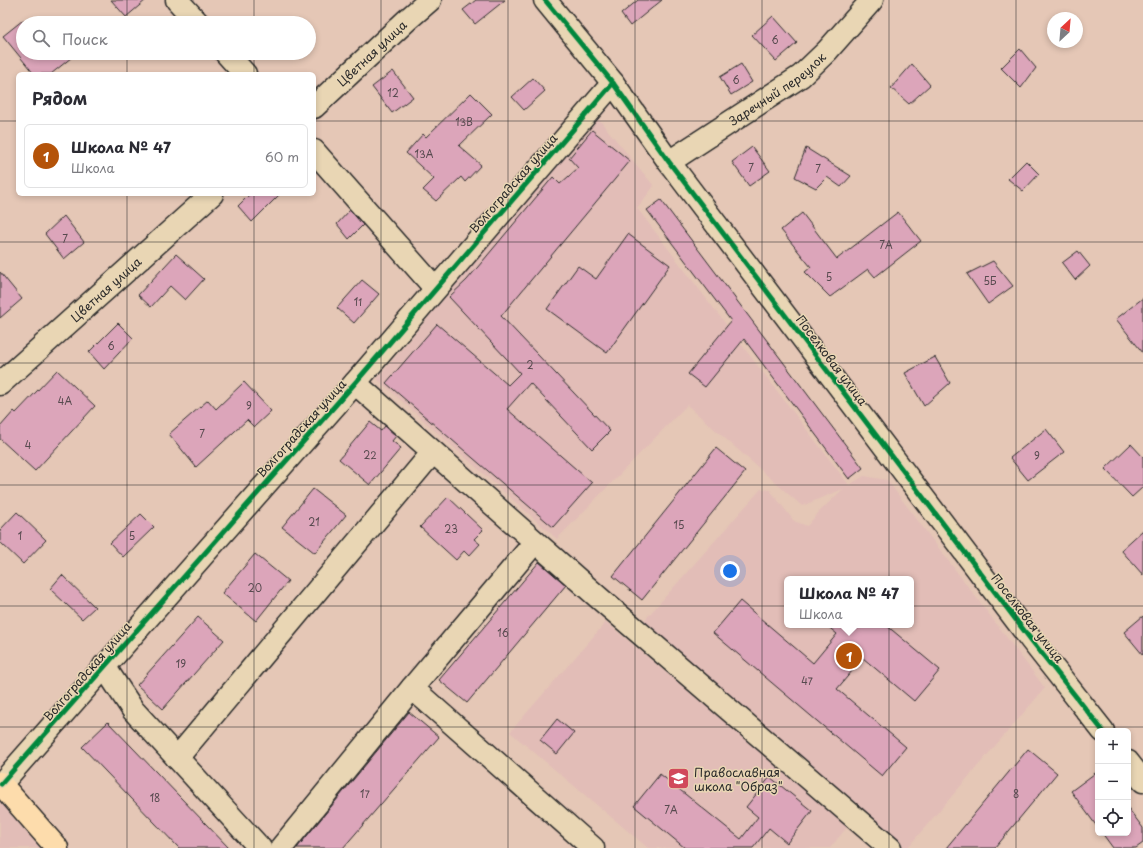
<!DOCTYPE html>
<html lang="ru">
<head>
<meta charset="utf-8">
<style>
	body { margin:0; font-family:"Playpen Sans",sans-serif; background:#f7f7f7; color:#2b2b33 }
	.controls { position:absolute; right:12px; bottom:12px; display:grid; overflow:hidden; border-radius:6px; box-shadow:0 2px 6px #0003 }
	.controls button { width:36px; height:36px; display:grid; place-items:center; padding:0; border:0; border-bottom:1px solid #e1e1e2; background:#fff; color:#2b2b33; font:20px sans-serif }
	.compass { position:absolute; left:1047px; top:12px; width:36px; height:36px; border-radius:50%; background:#fff; box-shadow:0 2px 6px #0003; rotate:26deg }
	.you { position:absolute; left:730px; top:571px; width:14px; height:14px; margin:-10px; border:3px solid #fff; border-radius:50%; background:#1a73e8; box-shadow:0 0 0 6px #1a73e833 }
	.badge { display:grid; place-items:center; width:26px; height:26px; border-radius:50%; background:#b45309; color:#fff; font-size:13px; font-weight:700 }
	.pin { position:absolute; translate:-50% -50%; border:2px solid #fff; box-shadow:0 1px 4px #0006 }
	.popup { position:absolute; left:784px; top:576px; width:130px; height:52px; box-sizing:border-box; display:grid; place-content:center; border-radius:6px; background:#fff; filter:drop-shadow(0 1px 3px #0005); font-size:13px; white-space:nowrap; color:#7c7c81 }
	.popup b { font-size:15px; color:#2b2b33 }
	.popup::after { content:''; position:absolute; left:50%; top:100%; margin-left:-8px; border:8px solid transparent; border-top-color:#fff }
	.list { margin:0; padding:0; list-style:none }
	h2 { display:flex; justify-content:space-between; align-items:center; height:52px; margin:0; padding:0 16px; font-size:17px }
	h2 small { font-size:13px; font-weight:400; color:#7c7c81 }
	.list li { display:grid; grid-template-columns:26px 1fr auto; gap:12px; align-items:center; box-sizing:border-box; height:64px; margin:0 8px 8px; padding:0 8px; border:1px solid #e1e1e2; border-radius:6px }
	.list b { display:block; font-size:15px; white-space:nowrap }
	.list p { margin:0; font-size:13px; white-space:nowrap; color:#7c7c81 }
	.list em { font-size:13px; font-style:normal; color:#7c7c81 }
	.icon { flex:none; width:22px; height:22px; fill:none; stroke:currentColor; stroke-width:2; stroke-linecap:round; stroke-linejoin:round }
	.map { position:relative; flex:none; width:1143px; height:848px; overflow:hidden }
	.search { position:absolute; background:#fff; box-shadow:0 2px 6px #0003; left:16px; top:16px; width:300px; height:44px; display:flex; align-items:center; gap:10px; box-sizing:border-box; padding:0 14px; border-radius:22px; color:#7c7c81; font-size:15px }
	.panel { position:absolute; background:#fff; box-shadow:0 2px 6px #0003; left:16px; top:72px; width:300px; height:124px; border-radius:6px }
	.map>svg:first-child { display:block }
	.built { fill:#e2bdb7; fill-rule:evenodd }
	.building { fill:#dca5ba; stroke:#2b2b2b }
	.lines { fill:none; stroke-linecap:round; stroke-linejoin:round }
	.minor-casing { stroke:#2b2b2b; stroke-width:25 }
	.major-casing { stroke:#2b2b2b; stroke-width:25 }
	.minor { stroke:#e9d6b4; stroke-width:22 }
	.major { stroke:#fddcac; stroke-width:22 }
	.cycleway-casing { stroke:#e9d6b4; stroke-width:8 }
	.cycleway { stroke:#00873e; stroke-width:5 }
	.grid { fill:none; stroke:#2b2b2b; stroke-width:1; stroke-opacity:0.55 }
	.labels { text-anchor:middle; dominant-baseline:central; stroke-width:3; stroke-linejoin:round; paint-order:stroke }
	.number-label { font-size:10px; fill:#574a4f }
	.street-label { font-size:12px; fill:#2b2b2b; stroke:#e9d6b4 }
	.poi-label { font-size:12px; fill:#2b2b2b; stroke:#e9d6b4; text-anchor:start }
</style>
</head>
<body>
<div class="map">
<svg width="1143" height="848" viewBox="0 0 1143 848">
	<rect width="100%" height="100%" fill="#e5c7b6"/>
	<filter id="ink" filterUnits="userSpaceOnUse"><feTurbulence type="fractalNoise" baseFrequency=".025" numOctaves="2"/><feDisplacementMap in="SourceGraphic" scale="8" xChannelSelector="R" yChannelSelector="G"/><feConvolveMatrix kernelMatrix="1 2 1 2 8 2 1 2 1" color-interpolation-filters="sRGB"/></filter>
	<g filter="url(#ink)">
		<g class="built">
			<path d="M596 116 654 186 637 208 849 485 864 476 887 480 1045 688 908 847 903 848 898 844 641 624 761 489 770 490 794 521 807 526 819 512 843 489 802 506 687 405 557 539 377 379ZM787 579H911V625H787Z"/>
			<path d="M606 622 848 826 830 848H648L510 732Z"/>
			<path d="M0 802 40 848H0Z"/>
		</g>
		<g class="building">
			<path d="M111 0H146L126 17Z"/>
			<path d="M476 0H505L475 24 463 10Z"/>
			<path d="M638 0H662L630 26 621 14Z"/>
			<path d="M773 16 797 43 776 61 752 35Z"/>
			<path d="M23 20V53H77L51 74H34L3 36Z"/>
			<path d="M1020 49 1036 68 1021 88 1001 68Z"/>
			<path d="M741 64 752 82 731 95 720 77Z"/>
			<path d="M912 64 930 85 909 104 891 88Z"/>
			<path d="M393 71 413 97 392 113 372 87Z"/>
			<path d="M533 78 545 91 524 110 512 97Z"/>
			<path d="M471 93 492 114 459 146 481 165 465 182 461 177 436 201 423 190 434 179 406 153 423 134 426 137Z"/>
			<path d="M592 130 630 161 501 316 610 431 592 449 530 383 507 409 592 483 553 527 386 383 437 324 508 385 520 373 449 297 467 280 553 177 560 184 578 168 569 158Z"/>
			<path d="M752 147 770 171 749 186 732 162Z"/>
			<path d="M806 148 851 176 841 187 827 177 816 188 795 177Z"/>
			<path d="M1026 161 1039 174 1023 191 1008 179Z"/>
			<path d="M250 194H280L252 222 238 206Z"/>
			<path d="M661 200 863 468 849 479 744 339 705 387 688 374 731 321 647 210Z"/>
			<path d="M350 210 363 225 349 239 337 224Z"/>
			<path d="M898 212 921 241 875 277 868 269 830 297 805 272 811 267 781 230 802 213 837 259Z"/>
			<path d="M64 216 84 242 64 259 45 234Z"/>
			<path d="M628 234 670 265 607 353 547 309 578 266 596 279Z"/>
			<path d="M1078 251 1090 266 1075 280 1062 263Z"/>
			<path d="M176 254 204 279 185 300 170 286 151 307 138 295Z"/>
			<path d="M993 261 1013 286 988 304 967 274Z"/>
			<path d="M0 272 22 299 0 318Z"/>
			<path d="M362 280 379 294 354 323 337 308Z"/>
			<path d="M1143 298V353L1116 319Z"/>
			<path d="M118 323 133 338 104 369 89 352Z"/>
			<path d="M935 357 950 383 924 406 905 373Z"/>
			<path d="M57 370 95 406 35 471 0 439V427L14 411 16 413Z"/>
			<path d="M244 382 271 411 254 427 247 420 196 467 169 434 208 400 216 409Z"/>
			<path d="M370 422 381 431 385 426 396 436 392 441 401 448 370 485 339 459Z"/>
			<path d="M1046 429 1064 452 1028 480 1010 458Z"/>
			<path d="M1131 444 1143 457V487L1132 497 1105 469Z"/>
			<path d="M716 448 745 472 642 600 613 576Z"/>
			<path d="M313 489 346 515 315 553 282 527Z"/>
			<path d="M448 497 483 530 474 539 480 544 469 556 464 551 456 560 420 527Z"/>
			<path d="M17 512 46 540 23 564 0 542V530Z"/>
			<path d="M141 514 154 527 123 557 110 543Z"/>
			<path d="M1143 530V575L1121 550Z"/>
			<path d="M255 554 288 581 256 621 222 593Z"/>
			<path d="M539 562 566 585 467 703 439 680Z"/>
			<path d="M62 575 95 607 82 619 50 589Z"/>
			<path d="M740 601 813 663 837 634 826 625H886L940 670 914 701 863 658 837 689 906 747 882 776 713 633Z"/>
			<path d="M1143 616V655L1124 632Z"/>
			<path d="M198 617 224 640 163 709 137 685Z"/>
			<path d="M409 712 439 737 343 848H297Z"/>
			<path d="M557 719 574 733 557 754 540 740Z"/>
			<path d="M108 722 229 848H179L82 747Z"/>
			<path d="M1028 749 1057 773 995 848H946Z"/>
			<path d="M1098 771V828L1071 791Z"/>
			<path d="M660 774 741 839 758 817 746 807 770 777 812 811 787 843 769 828 753 848H685L634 806Z"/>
			<path d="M1128 808 1143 828V843L1136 848H1113L1102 833H1128Z"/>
		</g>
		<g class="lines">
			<defs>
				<g id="minor">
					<path d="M177 0 198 23"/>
					<path d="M545 0 613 83 669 162 1032 641 1103 731"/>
					<path d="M226 53 245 74"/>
					<path id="s1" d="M314 107 407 20 430 0"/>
					<path d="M314 151 435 288"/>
					<path id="s2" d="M669 162 801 76 827 51 872 0"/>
					<path d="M355 383 599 598 890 848"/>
					<path id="s3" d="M0 384 212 194"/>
					<path d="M104 666 133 710 260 848"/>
					<path d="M412 688 593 848"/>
					<path d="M177 758 433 452"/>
					<path d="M1128 762 1143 781"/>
					<path d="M1 784 355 383 613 83"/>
					<path d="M281 848 412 688 535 542"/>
				</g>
				<path id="major" d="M0 783 57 848"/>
			</defs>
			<use href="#minor" class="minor-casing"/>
			<use href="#major" class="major-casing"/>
			<use href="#minor" class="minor"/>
			<use href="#major" class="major"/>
			<defs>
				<g id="cycleway">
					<path d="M545 0 613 83 669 162 1032 641 1103 731"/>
					<path d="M1 784 355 383 613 83"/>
				</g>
			</defs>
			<use href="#cycleway" class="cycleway-casing"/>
			<use href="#cycleway" class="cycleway"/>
		</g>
	</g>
	<path class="grid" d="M127 0V23M254 0V23M381 0V848M508 0V848M635 0V848M762 0V848M889 0V848M1016 0V848M127 53V74M254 53V74M0 121H18M314 121H1143M127 194V848M254 194V848M0 242H1143M0 363H1143M0 485H1143M0 606H1143M0 727H1143"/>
	<defs>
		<symbol id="school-square" viewBox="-11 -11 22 22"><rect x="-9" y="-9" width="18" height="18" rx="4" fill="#d1495b" stroke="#e9d6b4"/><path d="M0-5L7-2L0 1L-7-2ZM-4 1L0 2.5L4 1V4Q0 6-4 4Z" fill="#fff"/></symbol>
	</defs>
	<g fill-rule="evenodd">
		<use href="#school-square" x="666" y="766" width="25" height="25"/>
	</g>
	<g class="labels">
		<g class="number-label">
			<text x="775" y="39">6</text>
			<text x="736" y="79">6</text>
			<text x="393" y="92">12</text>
			<text x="464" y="121">13В</text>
			<text x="424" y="153">13А</text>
			<text x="751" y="167">7</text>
			<text x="818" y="168">7</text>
			<text x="65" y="238">7</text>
			<text x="886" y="244">7А</text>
			<text x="829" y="276">5</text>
			<text x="990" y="280">5Б</text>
			<text x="358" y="301">11</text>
			<text x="111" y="345">6</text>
			<text x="530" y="364">2</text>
			<text x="65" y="400">4А</text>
			<text x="249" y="405">9</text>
			<text x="202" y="433">7</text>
			<text x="28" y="444">4</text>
			<text x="370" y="454">22</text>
			<text x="1037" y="455">9</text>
			<text x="314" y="521">21</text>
			<text x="679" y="524">15</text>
			<text x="451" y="528">23</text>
			<text x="20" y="535">1</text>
			<text x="132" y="535">5</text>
			<text x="255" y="587">20</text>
			<text x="503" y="632">16</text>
			<text x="181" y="663">19</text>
			<text x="807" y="680">47</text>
			<text x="365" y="793">17</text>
			<text x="1016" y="793">8</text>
			<text x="155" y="797">18</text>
			<text x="671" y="809">7А</text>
		</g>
		<g class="street-label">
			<text stroke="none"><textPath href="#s1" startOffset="79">Цветная улица</textPath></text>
			<text stroke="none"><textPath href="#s2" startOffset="131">Заречный переулок</textPath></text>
			<text transform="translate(513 183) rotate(-49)">Волгоградская улица</text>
			<text stroke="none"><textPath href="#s3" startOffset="142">Цветная улица</textPath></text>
			<text transform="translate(832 360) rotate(53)">Поселковая улица</text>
			<text transform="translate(301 428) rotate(-48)">Волгоградская улица</text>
			<text transform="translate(1028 618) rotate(52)">Поселковая улица</text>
			<text transform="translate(87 671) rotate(-49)">Волгоградская улица</text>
		</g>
		<g class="poi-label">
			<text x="694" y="772">Православная<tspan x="694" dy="14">школа "Образ"</tspan></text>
		</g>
	</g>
</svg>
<div class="controls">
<button>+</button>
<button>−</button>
<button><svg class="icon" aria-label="locate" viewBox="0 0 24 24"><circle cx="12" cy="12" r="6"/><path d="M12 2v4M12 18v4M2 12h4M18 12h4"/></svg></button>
</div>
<svg class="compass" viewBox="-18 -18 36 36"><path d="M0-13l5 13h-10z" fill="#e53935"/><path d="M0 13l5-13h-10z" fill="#7c7c81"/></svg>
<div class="you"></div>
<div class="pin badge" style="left:849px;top:656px">1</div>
<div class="popup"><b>Школа № 47</b>Школа</div>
<div class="search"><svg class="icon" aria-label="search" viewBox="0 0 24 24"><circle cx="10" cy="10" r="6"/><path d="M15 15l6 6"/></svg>Поиск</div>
<section class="panel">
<h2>Рядом<small></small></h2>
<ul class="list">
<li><span class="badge">1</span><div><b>Школа № 47</b><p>Школа</p></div><em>60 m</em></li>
</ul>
</section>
</div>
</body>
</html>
